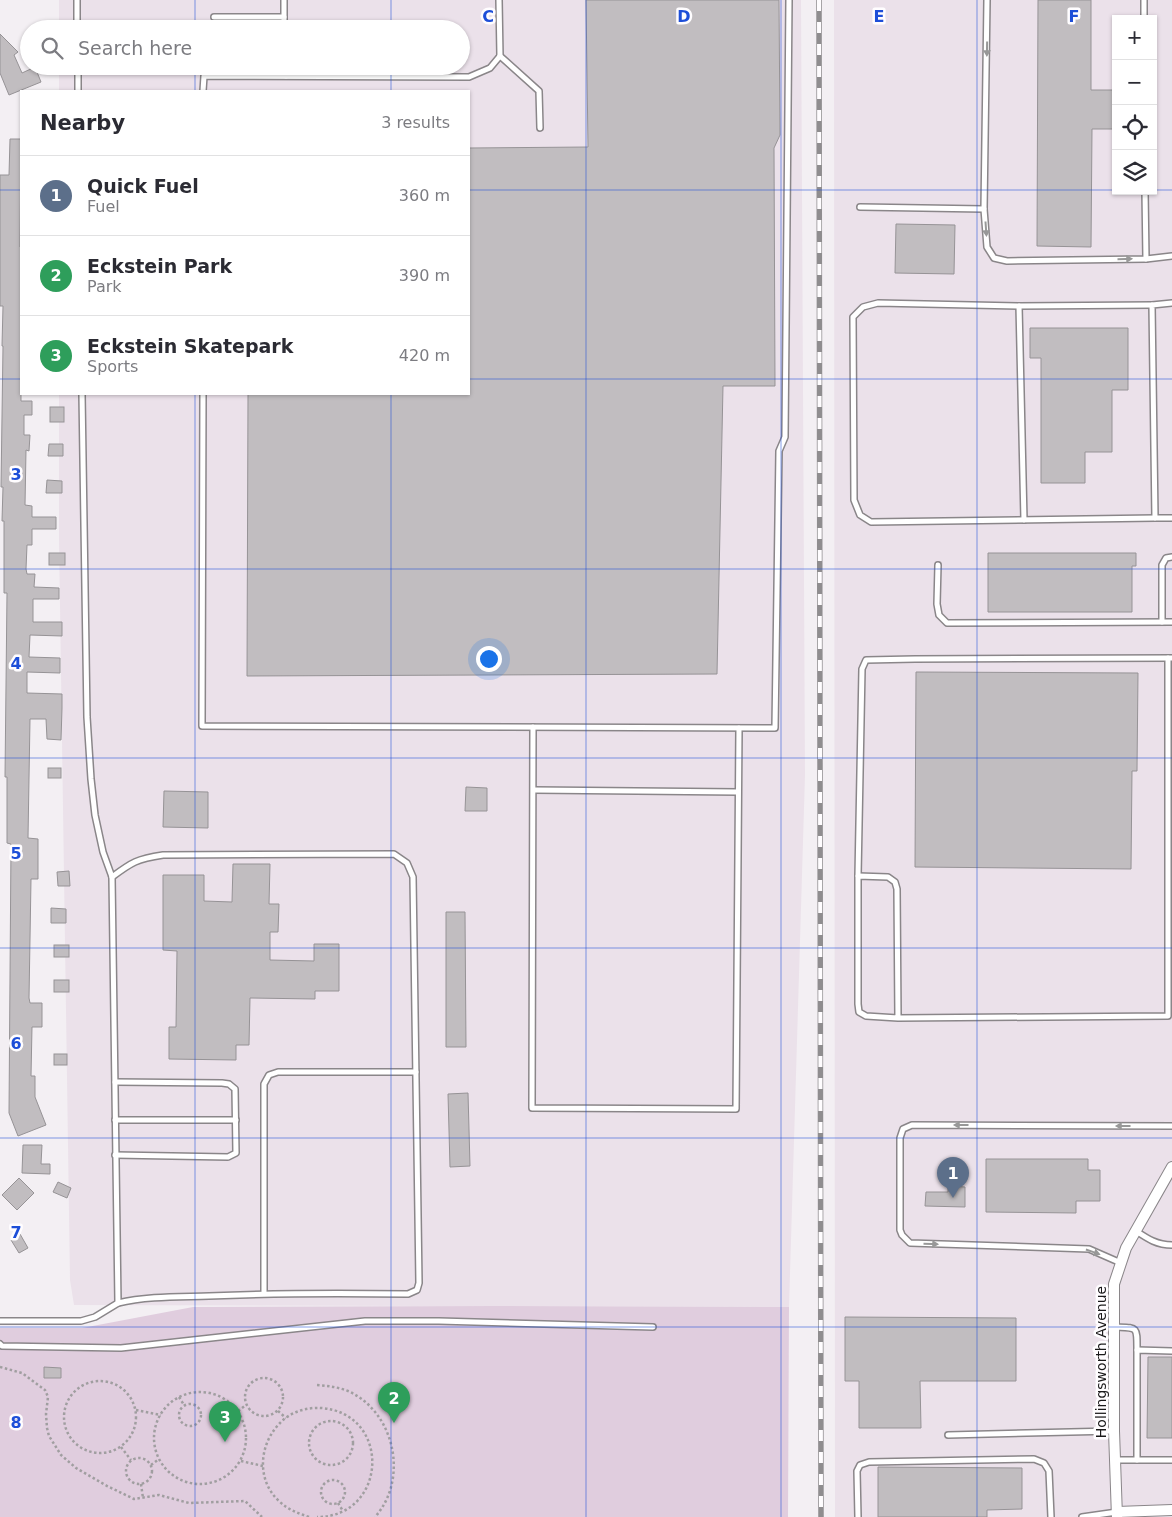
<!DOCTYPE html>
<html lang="en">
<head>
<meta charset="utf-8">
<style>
	body { margin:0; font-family:"DejaVu Sans",sans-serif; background:#f2f2f3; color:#2b2b33 }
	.controls { position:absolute; right:15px; top:15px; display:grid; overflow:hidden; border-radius:0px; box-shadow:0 1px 4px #0004 }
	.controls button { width:45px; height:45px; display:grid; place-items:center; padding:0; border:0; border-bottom:1px solid #e1e1e2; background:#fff; color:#2b2b33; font:25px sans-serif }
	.you { position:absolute; left:488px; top:658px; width:18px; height:18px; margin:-12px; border:4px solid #fff; border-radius:50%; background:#1a73e8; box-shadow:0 0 0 8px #1a73e833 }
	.badge { display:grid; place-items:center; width:32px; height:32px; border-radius:50%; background:#111827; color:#fff; font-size:16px; font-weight:700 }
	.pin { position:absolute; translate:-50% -41px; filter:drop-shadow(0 1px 2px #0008) }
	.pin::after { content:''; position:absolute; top:26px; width:18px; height:15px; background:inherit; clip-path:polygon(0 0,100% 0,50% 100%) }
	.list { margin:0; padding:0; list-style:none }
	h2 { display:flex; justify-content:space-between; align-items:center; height:65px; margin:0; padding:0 20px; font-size:21px }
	h2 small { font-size:16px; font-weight:400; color:#7c7c81 }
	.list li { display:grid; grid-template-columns:32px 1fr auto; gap:15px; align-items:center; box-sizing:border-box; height:80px; padding:0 20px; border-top:1px solid #e1e1e2 }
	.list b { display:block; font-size:19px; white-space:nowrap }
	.list p { margin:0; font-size:16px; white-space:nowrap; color:#7c7c81 }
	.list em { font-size:16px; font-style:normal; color:#7c7c81 }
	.icon { flex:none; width:28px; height:28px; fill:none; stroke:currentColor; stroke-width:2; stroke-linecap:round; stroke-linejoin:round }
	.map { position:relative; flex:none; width:1172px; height:1517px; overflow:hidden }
	.search { position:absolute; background:#fff; box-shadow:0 1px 4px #0004; left:20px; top:20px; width:450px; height:55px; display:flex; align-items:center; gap:12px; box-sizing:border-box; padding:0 18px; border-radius:28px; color:#7c7c81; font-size:19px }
	.panel { position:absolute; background:#fff; box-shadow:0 1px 4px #0004; left:20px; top:90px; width:450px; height:305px; border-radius:0px }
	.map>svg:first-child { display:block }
	.built { fill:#ebe1ea; fill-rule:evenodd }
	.green { fill:#e0cdde }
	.building { fill:#c1bdc0; stroke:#969396 }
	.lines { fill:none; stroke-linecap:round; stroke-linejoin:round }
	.service-casing { stroke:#8a8689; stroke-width:8 }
	.minor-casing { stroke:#8a8689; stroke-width:12 }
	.path { stroke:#a09ea0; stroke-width:2.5; stroke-dasharray:2.5 2.5; stroke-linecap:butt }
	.service { stroke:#fff; stroke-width:5 }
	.minor { stroke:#fff; stroke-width:10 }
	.rail-casing { stroke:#8f8d8f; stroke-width:5.5 }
	.rail { stroke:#fffdff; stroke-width:4; stroke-dasharray:11; stroke-linecap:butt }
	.oneway { fill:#989898 }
	.grid { fill:none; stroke:#1d4ed8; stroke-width:1; stroke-opacity:0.55 }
	.labels { text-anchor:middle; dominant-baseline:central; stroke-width:5; stroke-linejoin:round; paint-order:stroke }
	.street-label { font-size:14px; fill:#1a191a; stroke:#fffdff }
	.grid-label { font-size:16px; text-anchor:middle; font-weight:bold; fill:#1d4ed8; stroke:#fffdff; stroke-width:5; stroke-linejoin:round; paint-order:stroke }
</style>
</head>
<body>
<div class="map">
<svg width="1172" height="1517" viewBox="0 0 1172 1517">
	<rect width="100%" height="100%" fill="#f3eff3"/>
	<g class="built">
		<path d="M59 0H801L805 775 789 1307 74 1305 70 1280 59 538V394H469V91H59V66H461V29H59Z"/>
		<path d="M834 0H1172V1517H835ZM1116 19H1153V191H1116Z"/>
	</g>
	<path class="green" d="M495 1306 789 1307 788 1517H0V1328H82L193 1307Z"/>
	<g class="building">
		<path d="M586 0H779L780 135 774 148 775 386H723L717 674 247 676 248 394H469V148L588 147Z"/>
		<path d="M1038 0H1091V90H1116V129H1092L1091 247 1037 246Z"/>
		<path d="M0 34 18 52 14 55 22 73 35 67 41 82 9 95 0 73Z"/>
		<path d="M10 139H21L20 247H21V401H32V415H24V435H30L29 451 26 450 25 505 32 506V517H56V529H32V545H27L26 569 27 574H35L34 587 59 588V599H33V622H62V636L30 635 29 657 60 658V673L27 672V693L62 694V708L61 740 47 739 46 719H30L28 838 38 839V879H31L29 998 30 1003H42V1027H32L31 1076H35V1097L46 1125 18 1136 9 1113 11 844 7 843V777H5L7 593H4V521H2L3 487H1L3 346H2L3 306H0V175H9Z"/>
		<path d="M896 224 955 225 954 274 895 273Z"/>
		<path d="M1030 328H1128V390H1112V452H1085V483H1041V358H1030Z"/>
		<rect x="50" y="407" width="14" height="15"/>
		<path d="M49 444H63V456H48Z"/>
		<path d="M47 480 62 481V493H46Z"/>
		<rect x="49" y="553" width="16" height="12"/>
		<path d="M988 553H1136V566H1132V612H988Z"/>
		<path d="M916 672 1138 673 1137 771H1132L1131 869 915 867Z"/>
		<rect x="48" y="768" width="13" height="10"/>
		<path d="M466 787 487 788V811H465Z"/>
		<path d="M164 791 208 792V828L163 827Z"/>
		<path d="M233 864H270L269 904H279L278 932H270V960L314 961V944H339V991H315V999L250 998 249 1045H236V1060L169 1059V1027H176L177 951 163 950V875H204V901L232 902Z"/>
		<path d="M69 871 70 886H58L57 872Z"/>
		<path d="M51 908 66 909V923H51Z"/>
		<path d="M446 912H465L466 1047H446Z"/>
		<rect x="54" y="945" width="15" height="12"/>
		<rect x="54" y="980" width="15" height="12"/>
		<rect x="54" y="1054" width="13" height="11"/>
		<path d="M468 1093 470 1166 450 1167 448 1094Z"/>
		<path d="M23 1145H42L41 1164H50V1174L22 1173Z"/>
		<path d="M986 1159H1088V1170H1100V1201H1076V1213L986 1212Z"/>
		<path d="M19 1178 34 1193 17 1210 2 1195Z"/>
		<path d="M58 1182 71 1188 67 1198 53 1192Z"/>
		<path d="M948 1186 965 1187V1207L925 1206 926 1192H948Z"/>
		<path d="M20 1234 28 1248 19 1253 11 1240Z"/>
		<path d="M845 1317 1016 1318V1381H920L921 1428H859V1381H845Z"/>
		<path d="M1148 1357H1172V1438H1147Z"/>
		<path d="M44 1367 61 1368V1378H44Z"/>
		<path d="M878 1467 1022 1468V1509L987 1510V1517H878Z"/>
	</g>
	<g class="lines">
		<defs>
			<g id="service">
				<path d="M77 0V29"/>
				<path d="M284 0V29"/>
				<path d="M987 0 984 209 987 247 994 258 1007 261 1146 259 1145 191"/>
				<path d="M1144 0V19"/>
				<path d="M214 17H284"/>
				<path d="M500 56 539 91 540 128"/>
				<path d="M78 66V91"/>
				<path d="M286 66V76"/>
				<path d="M203 91 204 76 469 77 490 68 500 56 499 0"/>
				<path d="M860 207 984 209"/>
				<path d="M1146 259 1172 256"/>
				<path d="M1172 303 1152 305 1155 518H1172"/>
				<path d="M1152 305 1019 306 878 303 863 307 853 317 854 500 860 515 871 522 1155 518"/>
				<path d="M1019 306 1024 520"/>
				<path d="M203 394 202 726 775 728 779 451 785 437 789 0"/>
				<path d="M938 565 937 604 939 615 947 623 1172 622"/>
				<path d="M1162 622V565L1166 558 1172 557"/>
				<path d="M533 727 532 1108 736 1109 739 728"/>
				<path d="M534 790 738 792"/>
				<path d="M858 876 862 669 866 660 915 659 1172 658"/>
				<path d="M112 877C132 862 137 859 163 855L394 854 407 863 413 877 419 1283 417 1290 408 1294C342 1293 276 1293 209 1296 179 1297 148 1296 118 1303"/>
				<path d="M898 1018 897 889 895 882 888 877 858 876V1004L859 1012 866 1016 898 1018 1168 1016V658"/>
				<path d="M115 1082 222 1083 229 1084 235 1089 236 1153 228 1157 115 1155"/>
				<path d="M115 1120H236"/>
				<path d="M1136 1231C1148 1239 1157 1245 1172 1245"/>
				<path d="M1121 1263 1089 1249 910 1243 902 1235 900 1230V1138L903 1129 912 1125 1172 1126"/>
				<path d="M264 1293V1084L269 1075 278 1072H416"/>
				<path d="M0 1321H81L95 1317 118 1303 112 877 103 852 95 815 91 779 87 717 82 394"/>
				<path d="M1113 1327C1138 1328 1137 1325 1137 1350"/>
				<path d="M0 1344 2 1346 121 1348 365 1321H439L653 1327"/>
				<path d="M948 1435 1114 1431"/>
				<path d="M1115 1460H1172"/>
				<path d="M1137 1460V1350L1172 1351"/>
				<path d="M858 1517 857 1471 860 1465 869 1462 1034 1459 1044 1463 1049 1471 1051 1517"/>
				<path d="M1082 1517 1117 1512"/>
			</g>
			<g id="minor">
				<path d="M1117 1512 1172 1510"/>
				<path d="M1117 1517 1114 1431V1284L1126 1248 1172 1167"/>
			</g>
		</defs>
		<use href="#service" class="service-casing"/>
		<use href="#minor" class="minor-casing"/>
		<g class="path">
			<path d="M0 1367 22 1373 45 1390 48 1397 46 1414 47 1428 49 1436 61 1455 76 1468 107 1486 134 1499 159 1495 189 1503 245 1501 262 1517"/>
			<circle cx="264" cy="1397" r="19"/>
			<circle cx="100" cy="1417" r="36"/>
			<path d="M317 1385C328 1386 338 1387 348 1391 395 1412 409 1479 375 1517"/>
			<circle cx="200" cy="1438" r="46"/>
			<path d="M179 1397 184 1405"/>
			<circle cx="190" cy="1415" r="11"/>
			<path d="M136 1410 161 1415"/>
			<path d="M238 1411 246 1405"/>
			<path d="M278 1411 286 1418"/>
			<circle cx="331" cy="1443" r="22"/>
			<path d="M121 1447 131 1460"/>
			<circle cx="139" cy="1471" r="13"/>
			<path d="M241 1461 263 1466"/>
			<path d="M151 1465 159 1459"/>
			<circle cx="333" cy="1492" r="12"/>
			<path d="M141 1484 143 1498"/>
			<path d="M338 1503 343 1511"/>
			<path d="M309 1517C298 1513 288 1510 279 1501 256 1480 259 1444 280 1423 290 1412 307 1407 321 1408 392 1413 388 1517 317 1517"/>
		</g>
		<use href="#service" class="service"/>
		<use href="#minor" class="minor"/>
		<defs>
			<path id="rail" d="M819 0 821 1517"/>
		</defs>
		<use href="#rail" class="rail-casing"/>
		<use href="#rail" class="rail"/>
	</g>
	<defs><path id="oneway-solid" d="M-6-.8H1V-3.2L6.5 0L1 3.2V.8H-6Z" transform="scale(1.25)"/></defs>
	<g class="oneway">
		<use href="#oneway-solid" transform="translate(987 49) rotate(91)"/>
		<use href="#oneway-solid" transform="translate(986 229) rotate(86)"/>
		<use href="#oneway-solid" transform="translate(1125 259) rotate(-1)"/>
		<use href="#oneway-solid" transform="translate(961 1125) rotate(-180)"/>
		<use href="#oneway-solid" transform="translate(1123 1126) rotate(-180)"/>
		<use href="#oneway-solid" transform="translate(931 1244) rotate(2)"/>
		<use href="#oneway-solid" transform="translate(1093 1252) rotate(19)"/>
	</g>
	<path class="grid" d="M195 0V29M391 0V29M586 0V1517M781 0V1517M977 0V1517M195 66V91M391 66V91M0 190H21M469 190H1116M1153 190H1172M0 379H21M469 379H1172M195 394V1517M391 394V1517M0 569H1172M0 758H1172M0 948H1172M0 1138H1172M0 1327H1172"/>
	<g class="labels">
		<g class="street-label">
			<text transform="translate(1101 1362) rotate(-90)">Hollingsworth Avenue</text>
		</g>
	</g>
	<g class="grid-label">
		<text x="488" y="22">C</text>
		<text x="684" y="22">D</text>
		<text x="879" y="22">E</text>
		<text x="1074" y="22">F</text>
		<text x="16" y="480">3</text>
		<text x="16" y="669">4</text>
		<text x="16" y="859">5</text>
		<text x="16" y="1049">6</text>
		<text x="16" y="1238">7</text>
		<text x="16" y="1428">8</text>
	</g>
</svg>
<div class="controls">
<button>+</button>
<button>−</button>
<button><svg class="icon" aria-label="locate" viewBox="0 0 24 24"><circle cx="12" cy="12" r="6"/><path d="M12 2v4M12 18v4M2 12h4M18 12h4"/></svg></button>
<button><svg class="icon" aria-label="layers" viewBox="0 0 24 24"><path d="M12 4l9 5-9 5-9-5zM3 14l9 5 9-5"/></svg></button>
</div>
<div class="you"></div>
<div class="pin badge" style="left:953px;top:1198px;background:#5c6f8a">1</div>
<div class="pin badge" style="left:394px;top:1423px;background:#2e9e5b">2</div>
<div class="pin badge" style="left:225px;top:1442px;background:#2e9e5b">3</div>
<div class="search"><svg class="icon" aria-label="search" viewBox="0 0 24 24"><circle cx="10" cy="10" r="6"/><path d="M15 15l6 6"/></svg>Search here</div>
<section class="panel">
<h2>Nearby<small>3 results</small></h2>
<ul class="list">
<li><span class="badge" style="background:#5c6f8a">1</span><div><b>Quick Fuel</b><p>Fuel</p></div><em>360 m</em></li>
<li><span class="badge" style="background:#2e9e5b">2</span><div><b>Eckstein Park</b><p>Park</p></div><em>390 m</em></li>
<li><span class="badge" style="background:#2e9e5b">3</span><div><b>Eckstein Skatepark</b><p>Sports</p></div><em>420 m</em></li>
</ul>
</section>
</div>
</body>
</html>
